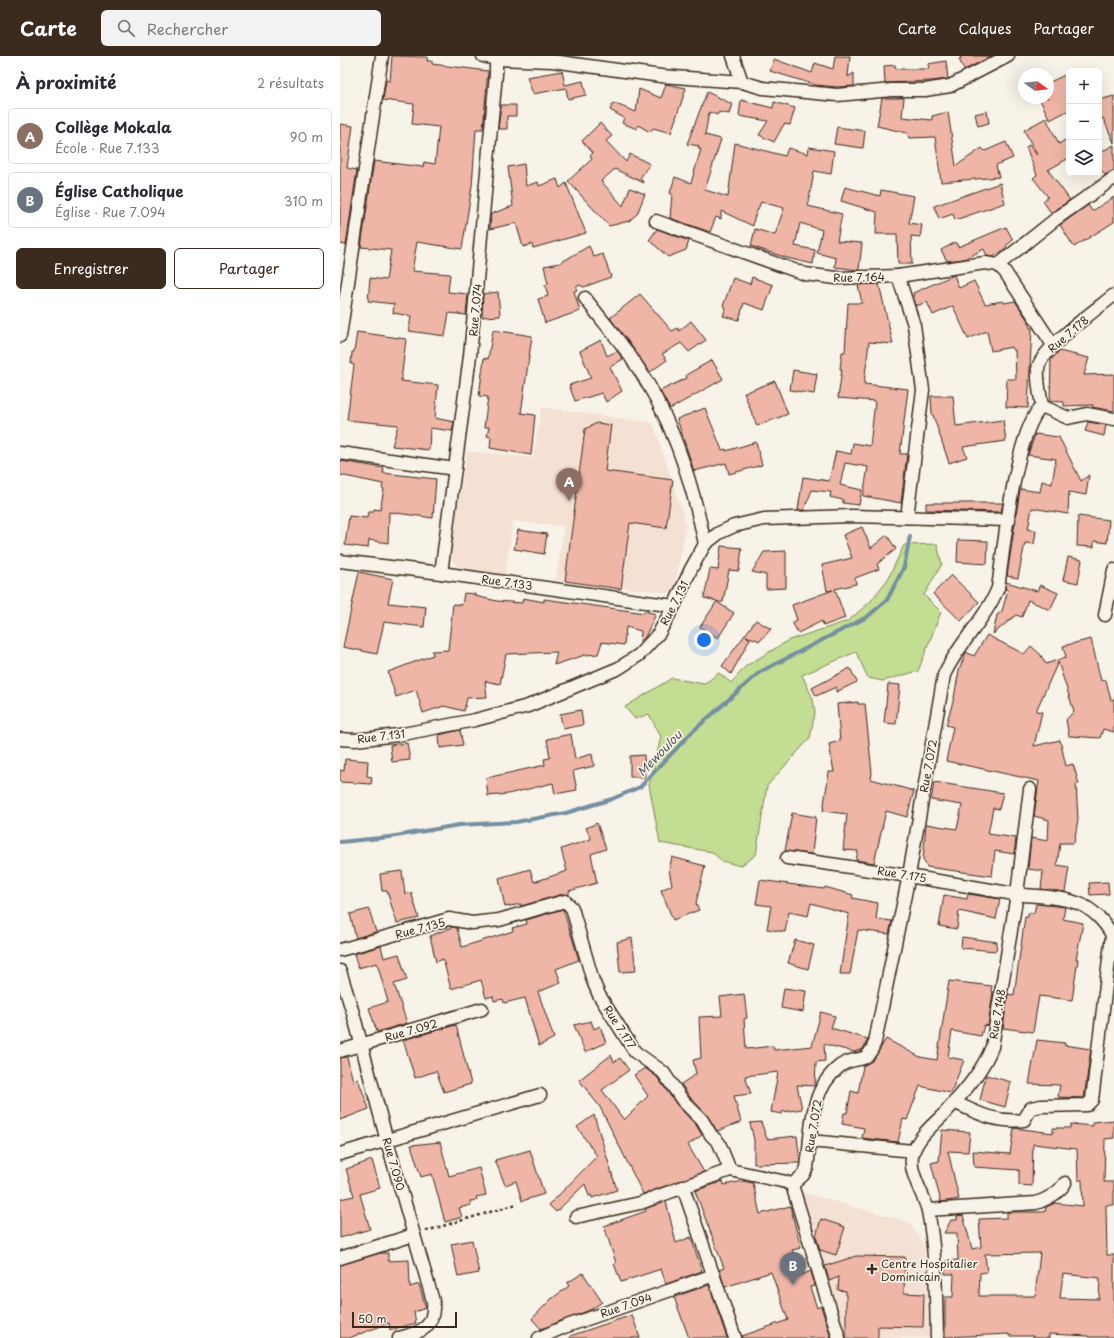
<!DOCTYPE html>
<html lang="fr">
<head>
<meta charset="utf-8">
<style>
	body { margin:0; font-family:"Playpen Sans",sans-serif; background:#f2f2f3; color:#2b2b33 }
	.controls { position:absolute; right:12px; top:12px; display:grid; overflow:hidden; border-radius:6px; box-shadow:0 4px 16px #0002 }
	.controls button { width:36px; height:36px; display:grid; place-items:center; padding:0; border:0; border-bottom:1px solid #e1e1e2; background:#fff; color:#2b2b33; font:20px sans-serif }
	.compass { position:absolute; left:678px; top:12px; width:36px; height:36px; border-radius:50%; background:#fff; box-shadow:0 4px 16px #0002; rotate:105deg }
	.scale { position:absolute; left:12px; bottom:10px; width:105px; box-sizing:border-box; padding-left:4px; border:2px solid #3b2a1e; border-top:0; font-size:11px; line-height:14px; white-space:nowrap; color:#3b2a1e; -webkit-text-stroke:3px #f7f3e8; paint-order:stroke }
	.you { position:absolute; left:364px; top:584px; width:14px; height:14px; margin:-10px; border:3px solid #fff; border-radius:50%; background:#1a73e8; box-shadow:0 0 0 6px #1a73e833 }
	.badge { display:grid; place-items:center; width:26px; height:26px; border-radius:50%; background:#3b2a1e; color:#fff; font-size:13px; font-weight:700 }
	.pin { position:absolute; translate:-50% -33px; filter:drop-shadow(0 1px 2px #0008) }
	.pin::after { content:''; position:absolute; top:21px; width:14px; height:12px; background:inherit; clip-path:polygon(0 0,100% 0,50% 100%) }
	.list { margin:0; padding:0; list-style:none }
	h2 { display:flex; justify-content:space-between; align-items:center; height:52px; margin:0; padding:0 16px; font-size:17px }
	h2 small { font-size:13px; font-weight:400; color:#7c7c81 }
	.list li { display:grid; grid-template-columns:26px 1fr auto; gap:12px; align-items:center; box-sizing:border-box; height:56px; margin:0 8px 8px; padding:0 8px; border:1px solid #e1e1e2; border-radius:6px }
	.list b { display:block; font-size:15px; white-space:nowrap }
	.list p { margin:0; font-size:13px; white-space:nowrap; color:#7c7c81 }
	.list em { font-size:13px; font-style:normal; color:#7c7c81 }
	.actions { display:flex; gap:8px; padding:12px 16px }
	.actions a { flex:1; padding:9px 0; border:1px solid #3b2a1e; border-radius:6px; text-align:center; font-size:14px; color:#3b2a1e }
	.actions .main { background:#3b2a1e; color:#fff }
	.icon { flex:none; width:22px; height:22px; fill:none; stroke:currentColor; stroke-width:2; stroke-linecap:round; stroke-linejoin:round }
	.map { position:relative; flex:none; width:774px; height:1282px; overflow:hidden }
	header { display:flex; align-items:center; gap:24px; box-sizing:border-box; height:56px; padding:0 20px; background:#3b2a1e; color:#fff }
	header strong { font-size:19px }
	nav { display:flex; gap:22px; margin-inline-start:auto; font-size:14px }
	.search { width:280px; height:36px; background:#f2f2f3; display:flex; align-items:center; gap:10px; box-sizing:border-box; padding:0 14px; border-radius:6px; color:#7c7c81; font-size:15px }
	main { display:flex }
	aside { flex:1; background:#fff }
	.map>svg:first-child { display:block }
	.built { fill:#f5e0d4 }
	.green { fill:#c3dd93; stroke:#7f8458 }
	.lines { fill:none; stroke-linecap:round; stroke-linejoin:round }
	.stream { stroke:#748ea1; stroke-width:4 }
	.building { fill:#efb5a7; stroke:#3b2a1e; fill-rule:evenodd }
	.street-casing { stroke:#3b2a1e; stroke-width:15 }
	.path { stroke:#3b2a1e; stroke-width:2.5; stroke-dasharray:3 3; stroke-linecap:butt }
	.street { stroke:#f7f3e8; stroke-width:12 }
	.poi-dot { fill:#3b2a1e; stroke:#f7f3e8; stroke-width:1.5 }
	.labels { text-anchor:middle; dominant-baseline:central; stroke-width:3.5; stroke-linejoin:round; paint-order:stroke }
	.street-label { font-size:11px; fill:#3b2a1e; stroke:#f7f3e8 }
	.poi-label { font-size:11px; fill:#3b2a1e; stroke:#f7f3e8; text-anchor:start }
	.water-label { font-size:12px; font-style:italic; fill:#535455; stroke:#f7f3e8 }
</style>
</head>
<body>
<header>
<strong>Carte</strong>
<div class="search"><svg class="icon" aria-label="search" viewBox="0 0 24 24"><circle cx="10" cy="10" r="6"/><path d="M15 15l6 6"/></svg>Rechercher</div>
<nav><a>Carte</a><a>Calques</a><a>Partager</a></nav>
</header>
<main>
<aside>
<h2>À proximité<small>2 résultats</small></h2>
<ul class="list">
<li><span class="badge" style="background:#8d6e63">A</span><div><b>Collège Mokala</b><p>École · Rue 7.133</p></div><em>90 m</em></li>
<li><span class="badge" style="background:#6b7280">B</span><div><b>Église Catholique</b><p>Église · Rue 7.094</p></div><em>310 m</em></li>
</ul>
<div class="actions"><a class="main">Enregistrer</a><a>Partager</a></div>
</aside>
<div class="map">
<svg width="774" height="1282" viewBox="0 0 774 1282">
	<rect width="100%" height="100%" fill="#f7f3e8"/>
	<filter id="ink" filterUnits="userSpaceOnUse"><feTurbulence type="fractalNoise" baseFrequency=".025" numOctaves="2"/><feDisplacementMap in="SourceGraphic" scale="8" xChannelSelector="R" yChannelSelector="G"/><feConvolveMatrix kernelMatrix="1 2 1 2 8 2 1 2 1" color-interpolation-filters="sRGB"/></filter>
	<g filter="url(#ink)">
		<g class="built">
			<path d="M202 351 313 367 346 467 335 531 330 537 216 524 224 470 173 465 165 518 121 514 110 501 127 395 193 402Z"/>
			<path d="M453 1134 569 1166 584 1189 588 1238 589 1282H499Z"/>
		</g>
		<path class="green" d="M597 488 602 508 584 539 601 556 578 615 543 625 528 622 516 596 462 619 473 643 475 656 470 682 427 730 416 799 400 810 382 805 372 796 320 787 309 729 321 681 309 658 295 663 285 651 332 622 364 628 379 617 391 627 406 610 449 584 508 565 530 546 548 523 564 489Z"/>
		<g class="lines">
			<path class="stream" d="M0 786 50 781 119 769 176 766 226 757 272 743 300 731 352 676 420 616 527 561 547 544 564 511 570 480"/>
		</g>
		<g class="building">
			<path d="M52 0 88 1 87 5H92V8L148 15 143 73H136L132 130 122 193 77 186 72 215 110 218 108 236 128 238 126 259 109 257 105 280 69 275 71 260 53 257 54 248 28 245 30 222 46 224 51 194 21 191 34 105 83 111 84 106 95 108 99 71 72 68 74 48 43 44 46 24 50 25Z"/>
			<path d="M495 0H510L508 21 514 17V30L497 31 476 29 430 15 434 3 472 17 475 7 493 13Z"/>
			<path d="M620 0H652L624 14 619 3H621Z"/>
			<path d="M606 5 608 23 591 25 545 27 544 10 555 9 556 13H589L588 8Z"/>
			<path d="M222 15 225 29 243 25 246 39 228 43 226 32 193 38 187 21Z"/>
			<path d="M729 17V54L710 64 699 42H708V27Z"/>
			<path d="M326 28 346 32 331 77 313 72 310 76 298 69 297 73 282 67 284 62 270 54 273 47 296 56 299 33 321 42Z"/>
			<path d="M367 36 392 48 389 58 379 56 377 59 369 56 365 79 381 83 365 134 388 141 395 87 445 100 448 92 468 98 469 91 494 95 491 118 474 115 468 150 502 158 497 185 522 187 519 214 495 211 496 202 477 197 482 174 460 167 455 190 475 194 473 208 447 202 411 190 415 173 435 179 444 152 421 146 414 162 413 170 381 155V163L376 161 370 176 330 162 332 138 330 137 335 121 351 127 361 93H358L359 90 347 88Z"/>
			<path d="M774 40V87L763 62 759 63V44Z"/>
			<path d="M542 42H564L562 61 592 64V60L608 56 616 110 642 92 645 95 666 86 673 102 656 109 659 121 601 126 595 81 569 82 567 77 537 70Z"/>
			<path d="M401 44 433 52 434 46 455 52 450 69 444 68 434 86 419 79 428 65 399 60Z"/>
			<path d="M161 49H176V60H167V73H158Z"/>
			<path d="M647 55 649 67 638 70 635 58Z"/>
			<path d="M706 62 719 88 725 84 729 91V102L708 114 730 144 711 157 703 145 708 141 693 122 697 119 686 91 689 89 697 99 684 74Z"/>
			<path d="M260 67 272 80 266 85 286 106 290 98 310 108 300 122 304 127 275 113 261 125 283 150 290 132 305 138 297 158 289 165 269 170 228 125 252 103 250 100 253 97 242 85Z"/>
			<path d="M0 68 13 70 7 112 17 114 6 189 0 188Z"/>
			<path d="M497 71 525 75 523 92 494 88Z"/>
			<path d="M774 89V115L765 119 759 111V97Z"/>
			<path d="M184 108 186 130 198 126 199 130 217 123 220 132 226 127 246 177 193 192 192 188 183 191 176 167 150 173 151 158 173 150 168 111Z"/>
			<path d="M660 127 665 147 615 164 613 158 599 163 594 150Z"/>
			<path d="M505 131 540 140 541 134 574 140 569 167 582 169 580 181 571 180 572 208H558L557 178H536L537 156 501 145Z"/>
			<path d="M774 141V166L734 191 720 169 748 149 752 155Z"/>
			<path d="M666 171 673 184 666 190 667 192 653 201 647 200 644 193 624 203 607 205 601 194 616 186 618 191Z"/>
			<path d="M317 173 349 185 346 194 328 201 309 184Z"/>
			<path d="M249 190 254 201 263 198 271 221 244 231 239 229 236 231 237 234 234 235 240 255 205 267 198 243 208 240 205 229 208 228 204 210 220 207Z"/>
			<path d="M614 219 619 232 634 225 645 248 663 245 664 247 675 245 689 266 690 272H692L688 352 666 351 667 323H676L675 294H673L672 291 651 295 647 275 628 283 613 250 593 259 587 246 576 250 573 237Z"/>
			<path d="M412 221 433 229 424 254 404 247 399 264 383 260 386 251 383 250 393 222 410 228Z"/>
			<path d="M539 228 553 288 529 286 524 328 568 333 560 398H567L561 447 523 440 528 411 505 407 500 429 522 434 519 449 503 447V444L490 441 491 436 472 434 464 454H458L463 421 489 425 496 395 511 398 513 387 530 390 535 345 498 342 502 313H500L502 296H505L508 247H522L518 229Z"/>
			<path d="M158 236 160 260 142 261 143 238Z"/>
			<path d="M300 238 332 275 338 272 339 275 351 265 366 284 349 296 341 287 322 298 327 304 310 316 270 262Z"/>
			<path d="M153 274 192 280 181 357 195 359 191 399 150 392 151 381 147 380 149 371H144L148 341 139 340 144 302 148 303Z"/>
			<path d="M17 276 66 283 61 325 98 329 95 362 114 366 112 375 90 372 89 394 52 390 58 369 7 364 14 309 11 308 12 296H14Z"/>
			<path d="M261 284 267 300 277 295 283 303 270 311 282 335 266 346 262 337 235 345 229 329 251 322 240 295Z"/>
			<path d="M719 295 749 302 744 319 774 318V355L752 351 753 349 724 350V346L710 345 711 304Z"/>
			<path d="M372 304 383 323 330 353 320 335 347 322 346 319Z"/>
			<path d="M453 314 477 318 474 338 450 334Z"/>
			<path d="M435 325 448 358 417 370 404 337Z"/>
			<path d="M591 340H613L616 370 663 364 666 385 623 391 627 401 609 407 593 359H592Z"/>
			<path d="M365 352 382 394 386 393V395L416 386 422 409 389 418 386 407 354 415 337 363Z"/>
			<path d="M748 366 766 369 764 380 745 375Z"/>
			<path d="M257 367 271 369 265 415 333 424 326 472 290 467 281 533 225 525 245 373Z"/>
			<path d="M695 378 719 381 741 425 749 419 746 439 729 436 728 458 692 452 688 473 696 475 694 488 685 487 678 522 667 520 680 433 700 436 702 425 712 428 716 403 688 399Z"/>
			<path d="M0 405 44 412 43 417 96 423 93 462 49 456 48 487 29 484 28 492 5 489 9 460 27 462 28 456H34V453L40 454 44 433 42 432 43 428 0 419Z"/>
			<path d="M586 447H663L661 456 586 454Z"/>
			<path d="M738 460 769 464 767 487 754 485V491L737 490Z"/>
			<path d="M522 471 531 492 547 479 556 493 537 508 539 513 515 522 516 528 495 533 505 562 483 570 482 565 458 577 452 566 457 564 452 549 493 534 487 535 482 509 512 502 503 479Z"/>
			<path d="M178 474 207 478 204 498 174 493Z"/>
			<path d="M618 484 648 485 647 508 617 506Z"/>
			<path d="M381 490 402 492 399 515 389 514 383 546H377L394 557 378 582 360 571 377 545 364 542 370 513 378 514Z"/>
			<path d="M446 495V532L426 533V519L412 516 424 496Z"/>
			<path d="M728 501 742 504 738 527 723 524Z"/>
			<path d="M19 516 53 523 48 547 86 551 84 571 44 566 37 598 3 591Z"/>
			<path d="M611 519 639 546 621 565 593 538Z"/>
			<path d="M666 526 697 535 700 529 718 537 710 554 688 544 682 561 676 559 653 578 657 559 662 555 668 534 665 533Z"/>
			<path d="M124 537 135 538V540L157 545 182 547 183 542 204 546V543L291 555 304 557V555L316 558 305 581 300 587 301 575 286 571 284 589 262 586 258 598 245 599 214 609 217 596 166 598 160 628 145 625 147 641 127 642 124 655 104 650 83 657 76 634 56 641 48 616 93 599 92 595 108 594 113 548 122 549Z"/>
			<path d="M416 564 431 573 420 585 406 580 410 583 391 618 382 610Z"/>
			<path d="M647 579 684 598 691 590 700 598 706 608 726 601 723 590 751 583 761 625 766 624 771 644 774 643V676L763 673 760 682 729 680 726 664 734 655 718 606 696 655 702 656 694 690 720 684 726 710 733 708 739 728H736L738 763 734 787H720L717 809 729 811 725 836 701 833 703 815 688 813 691 782 708 785 709 764 694 760 699 725 606 705 613 671 606 669 614 642 619 614 626 596 634 600Z"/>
			<path d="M510 612 517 626 496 636V631L476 640 472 632Z"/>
			<path d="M548 628 560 629 556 668 544 667Z"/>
			<path d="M518 646V648H525L532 717 531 723 574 735 567 761 546 755 534 807 516 804 518 795 503 794 507 758 483 755 489 716H494L489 688 500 685 497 648Z"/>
			<path d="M241 654 243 669 223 673 220 658Z"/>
			<path d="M120 674 123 689 100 692 99 679Z"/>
			<path d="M231 678 235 703 252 698 254 710 233 715 237 734 215 738 213 727 168 738 148 740 146 722 205 709 204 703 210 702 207 683Z"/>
			<path d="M67 687 70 704 52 706 50 689Z"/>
			<path d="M304 699 305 721H290V700Z"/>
			<path d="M5 703 28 705 27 720 32 721 31 728 0 726V714L4 715Z"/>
			<path d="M594 726 663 737 659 753 653 752 648 778 676 782 674 798 655 795 652 820 587 811 583 803 586 768 617 773 622 749 591 744Z"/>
			<path d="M452 757 476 761 472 798 445 795Z"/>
			<path d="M257 767 266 793 251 798 257 827 229 835V839L223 838 181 850V848L165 851 159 822 190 813 194 826 227 815 221 793 251 783 246 772Z"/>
			<path d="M332 801 365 810 356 847 359 854 333 864 321 834 332 829 329 814Z"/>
			<path d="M62 815 65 838 71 836 79 862 57 867 47 835H42L40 818Z"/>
			<path d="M420 824 484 833 485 831 513 839 512 842 538 847 536 863 552 865 549 878 518 874 510 918H500L509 858 471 847 468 860 449 856 445 876 427 873 431 850 416 848Z"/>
			<path d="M768 826 769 838 750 839 749 827Z"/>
			<path d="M628 838 660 843 656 863 619 855 617 873 599 870 604 839 627 843Z"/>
			<path d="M696 848 725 851 723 863 743 867 736 903H738L732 944 699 940 693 976 663 972 668 938 674 939 685 861H688V857H694Z"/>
			<path d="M29 853 36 876 16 882 10 858Z"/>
			<path d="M223 853 239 904 216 913 221 927 198 936 214 982 199 990 185 942 164 947 163 943 154 945 153 940 146 942 141 924 111 933 103 903 96 906 90 880 113 871 117 872 122 891 173 875 172 872 187 868 186 864Z"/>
			<path d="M622 881 657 886 656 895 621 892Z"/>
			<path d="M292 882 296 915 280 916 277 886Z"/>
			<path d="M455 884 474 889 468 913 448 907Z"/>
			<path d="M41 890 44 902 59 898 67 924 54 928 67 967 37 976 29 952 48 946 37 907 18 912 14 898Z"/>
			<path d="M609 925 652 930 651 935 653 936 648 970 644 969 641 980 612 975 608 1001 624 1004 611 1037 580 1030 567 1064 563 1063 558 1086 522 1082 524 1072 502 1068 504 1057H507L511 1035 518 1037 523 1010 534 1003 546 983 580 1001 597 1004Z"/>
			<path d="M444 932 466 935 463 956 441 952Z"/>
			<path d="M404 938 407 962 404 963 406 993 433 990 434 994 472 990 481 956 495 960 491 972 528 983 523 993 514 996 484 988 485 1005 476 1006 475 1030 457 1029 462 1053 442 1056V1058L431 1056 438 1016 405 1020 411 1038 394 1040 401 1066 377 1075 367 1059 349 1040 341 1028 356 1018 353 1004 361 1002 359 961 382 960 380 941Z"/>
			<path d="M251 965 254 973 260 970 266 987 245 996 234 969Z"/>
			<path d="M116 969 131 1028 104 1036 96 1015 75 1022 63 984Z"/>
			<path d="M697 984 725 987 724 989 751 993 744 1042 718 1041 720 1029 689 1028Z"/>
			<path d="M271 999 274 1006 280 1002 289 1014 262 1034 284 1064 308 1040 294 1019 305 1012 317 1021 337 1049 356 1069 362 1079 348 1089 364 1116 303 1138 260 1051 239 1024Z"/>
			<path d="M7 1001 13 1025 18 1023 29 1053 0 1064V1002Z"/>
			<path d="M646 1019 671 1026 665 1051 640 1044Z"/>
			<path d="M254 1059 277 1134 252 1142 251 1139 249 1140 245 1128 216 1156 209 1149 257 1100 237 1071Z"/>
			<path d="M774 1064V1082L765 1083 764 1126H774V1149H766L767 1199H774V1281H748V1280L709 1278V1282H693V1280H669V1278L605 1281V1241H613L614 1218H605V1205L618 1204 617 1177H604L611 1164H617V1160L623 1159 632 1193 641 1191 639 1163 667 1162V1156H705L706 1151 715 1147 743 1150 742 1124H738L737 1093 693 1088 692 1130 679 1129V1114L634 1111 633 1095 670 1098 674 1072 713 1077V1072H730L731 1068 753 1070V1066ZM700 1197 695 1240H639L640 1217 647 1216 645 1198ZM723 1218 760 1222 759 1243 720 1242Z"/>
			<path d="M421 1066 427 1083 457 1080 460 1107 414 1108V1084L410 1067Z"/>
			<path d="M602 1074 630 1076 628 1096 608 1095 619 1143 601 1146 591 1107 599 1105Z"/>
			<path d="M100 1086 109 1120 139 1112 146 1139 136 1141 137 1144 130 1145 131 1149 119 1152 122 1161 105 1166 92 1118 81 1121 71 1089Z"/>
			<path d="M190 1094 204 1138 182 1145 176 1125 165 1129 155 1104Z"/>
			<path d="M32 1104 40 1132 20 1138 30 1173 0 1182V1143L14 1140 6 1113Z"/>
			<path d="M383 1125 384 1129 403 1125 413 1127 420 1158 450 1150 461 1192 452 1194 461 1219 471 1215 475 1230 470 1231 477 1252 481 1250 491 1282H402V1280L448 1264 431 1216 385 1231 379 1214 384 1212 355 1135Z"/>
			<path d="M326 1145 336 1187 351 1181 362 1215 326 1228 321 1213 281 1226 274 1208 276 1207 264 1170 306 1155 305 1153Z"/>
			<path d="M481 1163 505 1171 496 1199 480 1194 476 1180Z"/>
			<path d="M132 1184 139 1217 118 1221 111 1188Z"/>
			<path d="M40 1197H48V1205L69 1204 70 1231 79 1228 86 1252 74 1256 76 1267 50 1274 49 1267 9 1282H0V1209Z"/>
			<path d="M516 1200 565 1201 564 1237 584 1238 583 1271 538 1270V1282H506V1235L498 1234 499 1221 489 1225 485 1210Z"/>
			<path d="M243 1217 262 1246 250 1254 201 1273 192 1263 210 1244 229 1230 227 1227Z"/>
			<path d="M369 1229 387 1282H349L334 1241Z"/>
			<path d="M292 1259 300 1282H230V1280Z"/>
		</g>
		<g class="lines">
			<defs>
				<g id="street">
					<path d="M157 0 156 3 212 5 321 20 402 26"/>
					<path d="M393 0 402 26 423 32 497 39 552 34H585L610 30 668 0"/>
					<path d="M316 165 465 218 496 222 558 220 574 269 583 334 567 461"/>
					<path d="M658 209 717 162 774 122"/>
					<path d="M558 220 645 207 658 209 665 216 713 289"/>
					<path d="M245 242C260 262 276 280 290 300 330 356 351 421 365 488"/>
					<path d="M0 280 42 0"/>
					<path d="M702 350C700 338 697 325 698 313 699 294 757 253 774 239"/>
					<path d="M0 397 115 413"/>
					<path d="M0 505 101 517 334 550"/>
					<path d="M101 517 130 300 156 18V3L143 0"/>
					<path d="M765 559 774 514"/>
					<path d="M0 683 15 684 58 679 135 664 188 650 279 612 299 599 319 577 334 550 351 513 365 488 379 477 394 470 424 463 511 460 669 464"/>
					<path d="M447 802C521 812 595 824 668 837 690 841 716 839 737 847 752 852 765 866 772 879L752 1044 747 1049 701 1050 691 1052 684 1064C656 1067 639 1058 614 1046"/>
					<path d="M0 894 109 863 132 867 159 864 225 845 232 852 253 925 259 939 295 996 323 1016 343 1045 362 1064 371 1079 379 1087 390 1114"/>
					<path d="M0 915 13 957 47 1085 93 1245C95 1271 83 1276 59 1282"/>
					<path d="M0 995 142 953"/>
					<path d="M470 1085 573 1095"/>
					<path d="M0 1098 200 1039"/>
					<path d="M452 1129 463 1119 467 1112C472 1076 468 1035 500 1010 517 998 526 1011 535 986L569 819 604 619C618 588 645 564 658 532 664 492 675 375 702 350L728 362 747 358 774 363"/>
					<path d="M588 1154 696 1147C708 1143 718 1138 725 1127"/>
					<path d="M236 1161 300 1147 346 1130"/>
					<path d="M0 1202 74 1179"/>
					<path d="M199 1282 224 1271 374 1219"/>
					<path d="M395 1282 344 1134 346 1130 390 1114 446 1126 452 1129 499 1282"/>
					<path d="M597 1282C596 1240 596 1196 588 1155 584 1137 565 1113 574 1094 580 1079 594 1068 605 1057 623 1037 642 1016 652 991L677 838 690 733"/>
				</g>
			</defs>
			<use href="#street" class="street-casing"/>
			<path class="path" d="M86 1175 177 1148"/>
			<use href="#street" class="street"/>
		</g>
	</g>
	<path class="poi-dot" d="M530 1207h4v4h4v4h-4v4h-4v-4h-4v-4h4z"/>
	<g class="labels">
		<g class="street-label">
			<text transform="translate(519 221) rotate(-1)">Rue 7.164</text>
			<text transform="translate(135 254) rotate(-85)">Rue 7.074</text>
			<text transform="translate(728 278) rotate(-41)">Rue 7.178</text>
			<text transform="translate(167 526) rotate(8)">Rue 7.133</text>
			<text transform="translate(334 547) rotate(-63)">Rue 7.131</text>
			<text transform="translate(41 680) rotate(-7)">Rue 7.131</text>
			<text transform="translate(588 710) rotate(-80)">Rue 7.072</text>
			<text transform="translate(562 818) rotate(9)">Rue 7.175</text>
			<text transform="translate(80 872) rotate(-15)">Rue 7.135</text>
			<text transform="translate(657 958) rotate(-81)">Rue 7.148</text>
			<text transform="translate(280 971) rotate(57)">Rue 7.177</text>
			<text transform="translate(71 974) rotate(-16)">Rue 7.092</text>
			<text transform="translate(473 1070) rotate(-81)">Rue 7.072</text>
			<text transform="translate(54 1108) rotate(74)">Rue 7.090</text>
			<text transform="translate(286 1249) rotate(-19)">Rue 7.094</text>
		</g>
		<g class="poi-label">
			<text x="541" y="1207">Centre Hospitalier<tspan x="541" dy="13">Dominicain</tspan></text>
		</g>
		<g class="water-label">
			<text transform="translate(319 697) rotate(-46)">Mewoulou</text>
		</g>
	</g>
</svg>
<div class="controls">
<button>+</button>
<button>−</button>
<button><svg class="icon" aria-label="layers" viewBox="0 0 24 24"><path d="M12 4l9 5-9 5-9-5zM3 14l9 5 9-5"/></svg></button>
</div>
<svg class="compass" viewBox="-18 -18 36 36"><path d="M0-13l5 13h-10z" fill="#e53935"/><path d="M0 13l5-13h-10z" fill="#7c7c81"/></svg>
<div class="scale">50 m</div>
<div class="you"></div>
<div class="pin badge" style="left:229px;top:445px;background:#8d6e63">A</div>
<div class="pin badge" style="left:453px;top:1229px;background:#6b7280">B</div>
</div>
</main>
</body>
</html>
